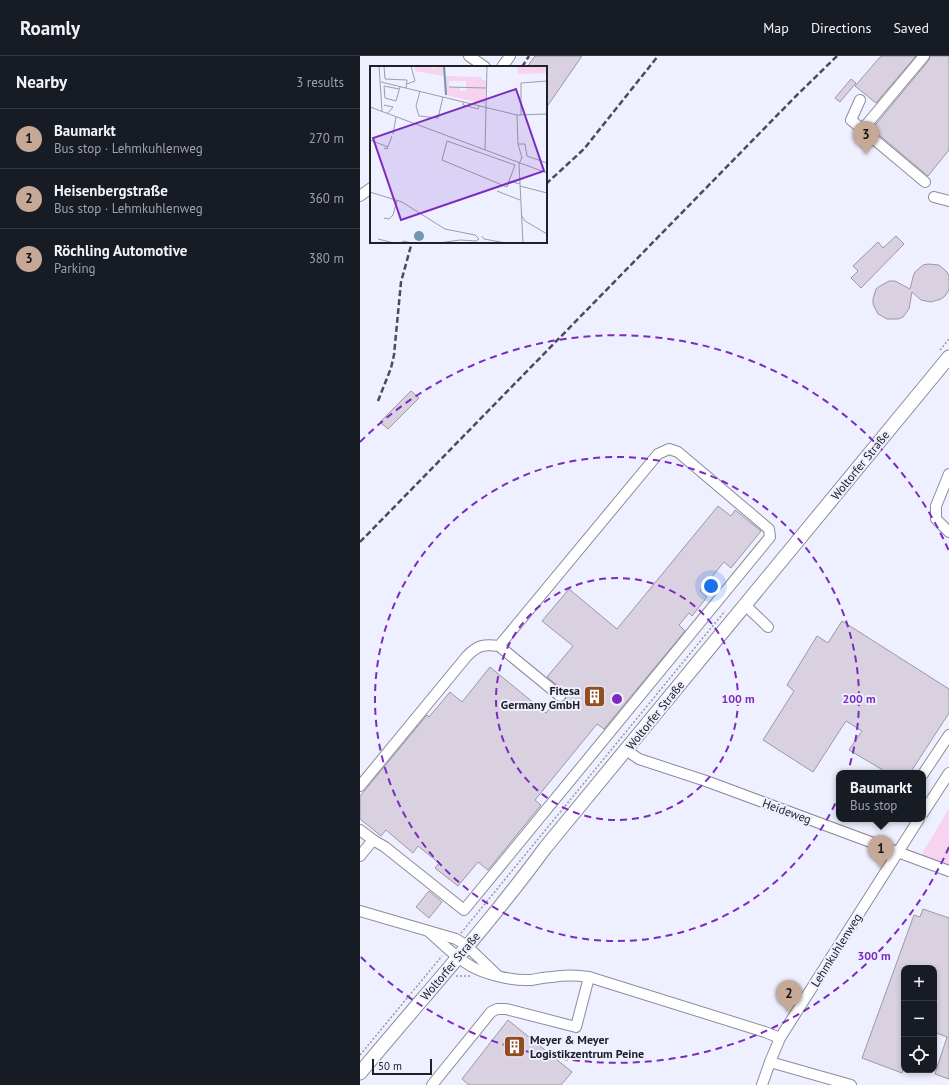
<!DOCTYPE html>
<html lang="en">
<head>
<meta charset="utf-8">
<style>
	body { margin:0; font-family:"PT Sans",sans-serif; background:#20242c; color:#f1f3f6 }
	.controls { position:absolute; right:12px; bottom:12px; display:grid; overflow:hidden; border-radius:8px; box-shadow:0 2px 6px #0003 }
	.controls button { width:36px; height:36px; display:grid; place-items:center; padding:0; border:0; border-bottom:1px solid #363941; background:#171b24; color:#f1f3f6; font:20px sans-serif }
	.scale { position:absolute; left:12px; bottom:10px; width:60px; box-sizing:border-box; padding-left:4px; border:2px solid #202126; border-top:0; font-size:11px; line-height:14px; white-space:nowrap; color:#202126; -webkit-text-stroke:3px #eeefff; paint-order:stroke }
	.you { position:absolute; left:351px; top:530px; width:14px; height:14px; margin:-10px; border:3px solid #fff; border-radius:50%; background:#1a73e8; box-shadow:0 0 0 6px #1a73e833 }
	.badge { display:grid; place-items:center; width:26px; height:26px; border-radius:50%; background:#c6a896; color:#111; font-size:13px; font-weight:700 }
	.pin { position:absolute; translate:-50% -33px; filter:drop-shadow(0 1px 2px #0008) }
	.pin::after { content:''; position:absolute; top:21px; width:14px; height:12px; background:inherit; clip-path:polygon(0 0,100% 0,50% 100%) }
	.popup { position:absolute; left:476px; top:714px; width:90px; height:52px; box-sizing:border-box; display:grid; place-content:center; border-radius:8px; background:#171b24; filter:drop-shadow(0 1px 3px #0005); font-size:13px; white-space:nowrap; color:#9ea1a6 }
	.popup b { font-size:15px; color:#f1f3f6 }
	.popup::after { content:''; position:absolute; left:50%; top:100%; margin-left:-8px; border:8px solid transparent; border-top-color:#171b24 }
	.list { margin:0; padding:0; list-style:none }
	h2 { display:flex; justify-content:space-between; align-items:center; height:52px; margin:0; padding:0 16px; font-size:17px }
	h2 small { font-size:13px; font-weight:400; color:#9ea1a6 }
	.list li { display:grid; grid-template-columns:26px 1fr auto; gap:12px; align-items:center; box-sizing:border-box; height:60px; padding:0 16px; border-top:1px solid #363941 }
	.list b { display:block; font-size:15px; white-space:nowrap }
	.list p { margin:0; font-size:13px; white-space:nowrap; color:#9ea1a6 }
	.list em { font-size:13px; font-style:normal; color:#9ea1a6 }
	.icon { flex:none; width:22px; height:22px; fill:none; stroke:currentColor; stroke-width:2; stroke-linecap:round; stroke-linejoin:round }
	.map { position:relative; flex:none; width:589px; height:1029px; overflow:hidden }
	header { display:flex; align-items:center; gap:24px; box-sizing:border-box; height:56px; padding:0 20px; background:#171b24; border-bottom:1px solid #363941 }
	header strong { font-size:19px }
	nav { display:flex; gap:22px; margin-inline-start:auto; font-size:14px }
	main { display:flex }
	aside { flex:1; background:#171b24 }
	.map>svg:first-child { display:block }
	.green { fill:#f6d3ee }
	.building { fill:#d9d1e0; stroke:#9e96a4 }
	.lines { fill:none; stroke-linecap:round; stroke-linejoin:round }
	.minor-casing { stroke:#8c8d9c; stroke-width:12 }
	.major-casing { stroke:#8c8d9c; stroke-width:15 }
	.path { stroke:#9798a3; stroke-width:1.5; stroke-dasharray:2 2; stroke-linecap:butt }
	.minor { stroke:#fff; stroke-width:10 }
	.major { stroke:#fff; stroke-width:13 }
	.rail { stroke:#4c4d54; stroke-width:2.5; stroke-dasharray:6 3; stroke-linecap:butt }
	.ring { fill:none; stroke:#7b2cbf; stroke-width:2; stroke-dasharray:7 5 }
	.labels { text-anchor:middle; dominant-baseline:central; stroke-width:4; stroke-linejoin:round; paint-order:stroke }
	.street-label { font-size:12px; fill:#202126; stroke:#eeefff }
	.poi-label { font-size:12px; font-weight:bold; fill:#202126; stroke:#eeefff; text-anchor:end }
	.inset-river { fill:none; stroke:#7097ad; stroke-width:2 }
	.inset-road { fill:none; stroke:#9c9da8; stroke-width:1 }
	.view { fill:#7b2cbf; fill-opacity:0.15; stroke:#7b2cbf; stroke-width:2 }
	.inset-edge { fill:none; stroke:#202126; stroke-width:2 }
	.centre { fill:#7b2cbf; stroke:#eeefff; stroke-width:2 }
	.ring-label { font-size:12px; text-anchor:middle; font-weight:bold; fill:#7b2cbf; stroke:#eeefff; stroke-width:4; stroke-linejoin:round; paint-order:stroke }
</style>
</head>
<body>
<header>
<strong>Roamly</strong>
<nav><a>Map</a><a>Directions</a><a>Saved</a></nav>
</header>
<main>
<aside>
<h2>Nearby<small>3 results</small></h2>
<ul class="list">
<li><span class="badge">1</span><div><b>Baumarkt</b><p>Bus stop · Lehmkuhlenweg</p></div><em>270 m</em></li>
<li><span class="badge">2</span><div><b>Heisenbergstraße</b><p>Bus stop · Lehmkuhlenweg</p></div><em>360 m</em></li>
<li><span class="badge">3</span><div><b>Röchling Automotive</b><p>Parking</p></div><em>380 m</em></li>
</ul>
</aside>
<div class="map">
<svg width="589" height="1029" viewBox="0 0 589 1029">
	<rect width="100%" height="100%" fill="#eeefff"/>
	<path class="green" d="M589 753V811L560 801Z"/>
	<g class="building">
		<path d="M175 0H222L186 52V11H167Z"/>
		<path d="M521 0H556L516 47 495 30Z"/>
		<path d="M570 0H589V94L568 120 512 73 569 4Z"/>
		<path d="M491 23 496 27 480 46 475 42Z"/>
		<path d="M536 180 544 188 501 232 491 222 498 215 493 210 518 186 523 192Z"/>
		<path d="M568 208 579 209 587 216 589 220V234L585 240 581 243 571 246 561 244 552 236 549 253 543 261 538 263H527L518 258 513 248V243L516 233 520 230 529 225H535L550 233 553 221 555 216 563 209Z"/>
		<path d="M51 335 59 342 28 373 20 366Z"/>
		<path d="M358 450 371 460 375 454 401 475 371 512 364 506 340 535 347 541 332 560 329 557 319 569 325 575 244 673 237 668 175 744 181 749 128 814 118 806 98 830 75 812 79 807 58 790 53 797 26 774 21 780 0 763V740L67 659 69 661 90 636 102 646 130 611 186 657 196 645 202 646 205 644 206 641 204 635 187 621 213 590 182 565 209 533 257 573Z"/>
		<path d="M482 565 589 633V657L550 717H528L489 694 502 675 486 665 453 716 403 684 434 635 427 629 457 580 468 587Z"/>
		<path d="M69 835 82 846 69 862 56 851Z"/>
		<path d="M563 853 589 862V1023L575 1018 587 981 574 976V912H544V1010L542 1017 502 1002 554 859 560 861Z"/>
		<path d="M148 964 212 1016 201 1029H109L102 1023Z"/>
	</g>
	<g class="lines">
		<defs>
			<g id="minor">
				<path d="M109 0 125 11"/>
				<path d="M142 11 150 0"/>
				<path d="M500 44 491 64 565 126"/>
				<path d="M502 74 564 0"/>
				<path d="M0 140 11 132"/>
				<path d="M574 141 589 145"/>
				<path d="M589 418 576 450V463L589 476"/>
				<path d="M385 549 408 571"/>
				<path d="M139 590 200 640"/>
				<path d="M266 694 279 703 346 725 589 815"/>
				<path d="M563 718 589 679"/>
				<path d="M0 730 107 600C118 589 124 588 139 590L298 398 309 393 318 396 409 473 410 481 104 854 25 791 13 784 0 774"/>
				<path d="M563 757 589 717"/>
				<path d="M0 800 13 784"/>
				<path d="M0 855 96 883 107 890 136 918"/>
				<path d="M68 875C81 886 92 898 106 907 121 918 152 925 171 924 178 923 185 921 192 921 204 919 216 919 229 921L405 976 420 982"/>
				<path d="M410 1006 491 1029"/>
				<path d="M72 1029 131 956 137 953H146L216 971 229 921"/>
				<path d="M402 1029 410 1006 420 982 559 763"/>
			</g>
			<path id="major" d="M0 1017C62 942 128 870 185 792L589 301"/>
		</defs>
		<use href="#minor" class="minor-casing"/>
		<use href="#major" class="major-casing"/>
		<g class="path">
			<path d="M580 294 589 283"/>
			<path d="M101 877 365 555"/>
			<path d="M96 920H110"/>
			<path d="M0 999 82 900"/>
		</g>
		<use href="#minor" class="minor"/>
		<use href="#major" class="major"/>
		<g class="rail">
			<path d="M162 11 169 0"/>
			<path d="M186 128 224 93 298 0"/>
			<path d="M18 345 31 312 34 299 41 226 52 186"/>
			<path d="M0 486 435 41 477 0"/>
		</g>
	</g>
	<g class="ring">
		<circle cx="257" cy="643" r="121"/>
		<circle cx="257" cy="643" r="242"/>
		<path d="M589 791A363 363 0 0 1 0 900M0 386A363 363 0 0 1 589 495"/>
	</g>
	<defs>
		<symbol id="building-square" viewBox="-11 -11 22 22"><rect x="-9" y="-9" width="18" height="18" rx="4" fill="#914c21" stroke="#eeefff"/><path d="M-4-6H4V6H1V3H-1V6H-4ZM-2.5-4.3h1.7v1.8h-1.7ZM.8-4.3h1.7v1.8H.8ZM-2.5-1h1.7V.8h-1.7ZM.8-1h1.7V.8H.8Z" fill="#fff"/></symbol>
	</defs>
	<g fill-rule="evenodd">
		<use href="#building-square" x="222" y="628" width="25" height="25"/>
		<use href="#building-square" x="142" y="978" width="25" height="25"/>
	</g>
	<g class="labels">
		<g class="street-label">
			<text transform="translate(500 409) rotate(-51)">Woltorfer Straße</text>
			<text transform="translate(295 659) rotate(-51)">Woltorfer Straße</text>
			<text transform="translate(427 755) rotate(20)">Heideweg</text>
			<text transform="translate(476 894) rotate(-58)">Lehmkuhlenweg</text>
			<text transform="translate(90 910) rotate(-50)">Woltorfer Straße</text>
		</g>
		<g class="poi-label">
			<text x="220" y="634">Fitesa<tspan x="220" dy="14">Germany GmbH</tspan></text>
			<text x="170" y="983" text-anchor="start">Meyer &amp; Meyer<tspan x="170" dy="14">Logistikzentrum Peine</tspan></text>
		</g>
	</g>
	<g transform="translate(10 10)">
		<rect width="177" height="177" fill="#eeefff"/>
		<path d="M45 0H62V2L74 0V10L45 5ZM147 0H177V7L148 8ZM75 10 112 11V14H116L115 38 76 29ZM79 15H96V25H90V22L79 21Z" fill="#f6d3ee" fill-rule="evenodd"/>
		<path d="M44 170a5 5 0 1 1 10 0a5 5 0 1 1-10 0Z" fill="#7097ad"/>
		<path class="inset-river" d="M74 0 76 29"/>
		<path class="inset-road" d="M9 0 12 45M14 0 15 13 37 14 36 22M11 16 147 49 177 48M37 18 45 15 41 0M79 21 116 22M29 23 14 20 15 32 26 35 30 21M50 25 46 40 49 50 68 52 73 31M93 36V39L108 43 109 40M14 39 23 41 17 48M0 41 177 107M147 49 148 78 152 92M151 49V17L177 15M23 68 26 51M0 74 18 81M148 78H155L157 90 177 97M14 82 17 83 22 70M115 84 117 0M152 91 149 98 153 177M139 115 137 121 72 94 77 75 145 99 139 115 150 118M150 120 177 127M127 125 150 134M0 126 32 136 75 163 105 169 109 173 106 175 90 174 69 177M151 149 155 155 177 168M14 152 19 153 23 149 27 134M112 170 114 173 136 177M8 173 24 177M31 177 33 175 42 177"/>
		<path class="view" d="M146 23 174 105 31 154 3 72Z"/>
		<rect width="177" height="177" class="inset-edge"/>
	</g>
	<circle cx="257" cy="643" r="6" class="centre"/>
	<g class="ring-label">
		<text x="378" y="647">100 m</text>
		<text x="499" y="647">200 m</text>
		<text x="514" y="904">300 m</text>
	</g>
</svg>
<div class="controls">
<button>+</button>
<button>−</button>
<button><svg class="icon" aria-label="locate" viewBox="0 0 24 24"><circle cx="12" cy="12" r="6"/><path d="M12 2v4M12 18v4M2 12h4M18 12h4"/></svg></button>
</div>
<div class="scale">50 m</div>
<div class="you"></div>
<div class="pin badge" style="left:521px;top:812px">1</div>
<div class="popup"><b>Baumarkt</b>Bus stop</div>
<div class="pin badge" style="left:429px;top:957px">2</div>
<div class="pin badge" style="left:506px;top:98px">3</div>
</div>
</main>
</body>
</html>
